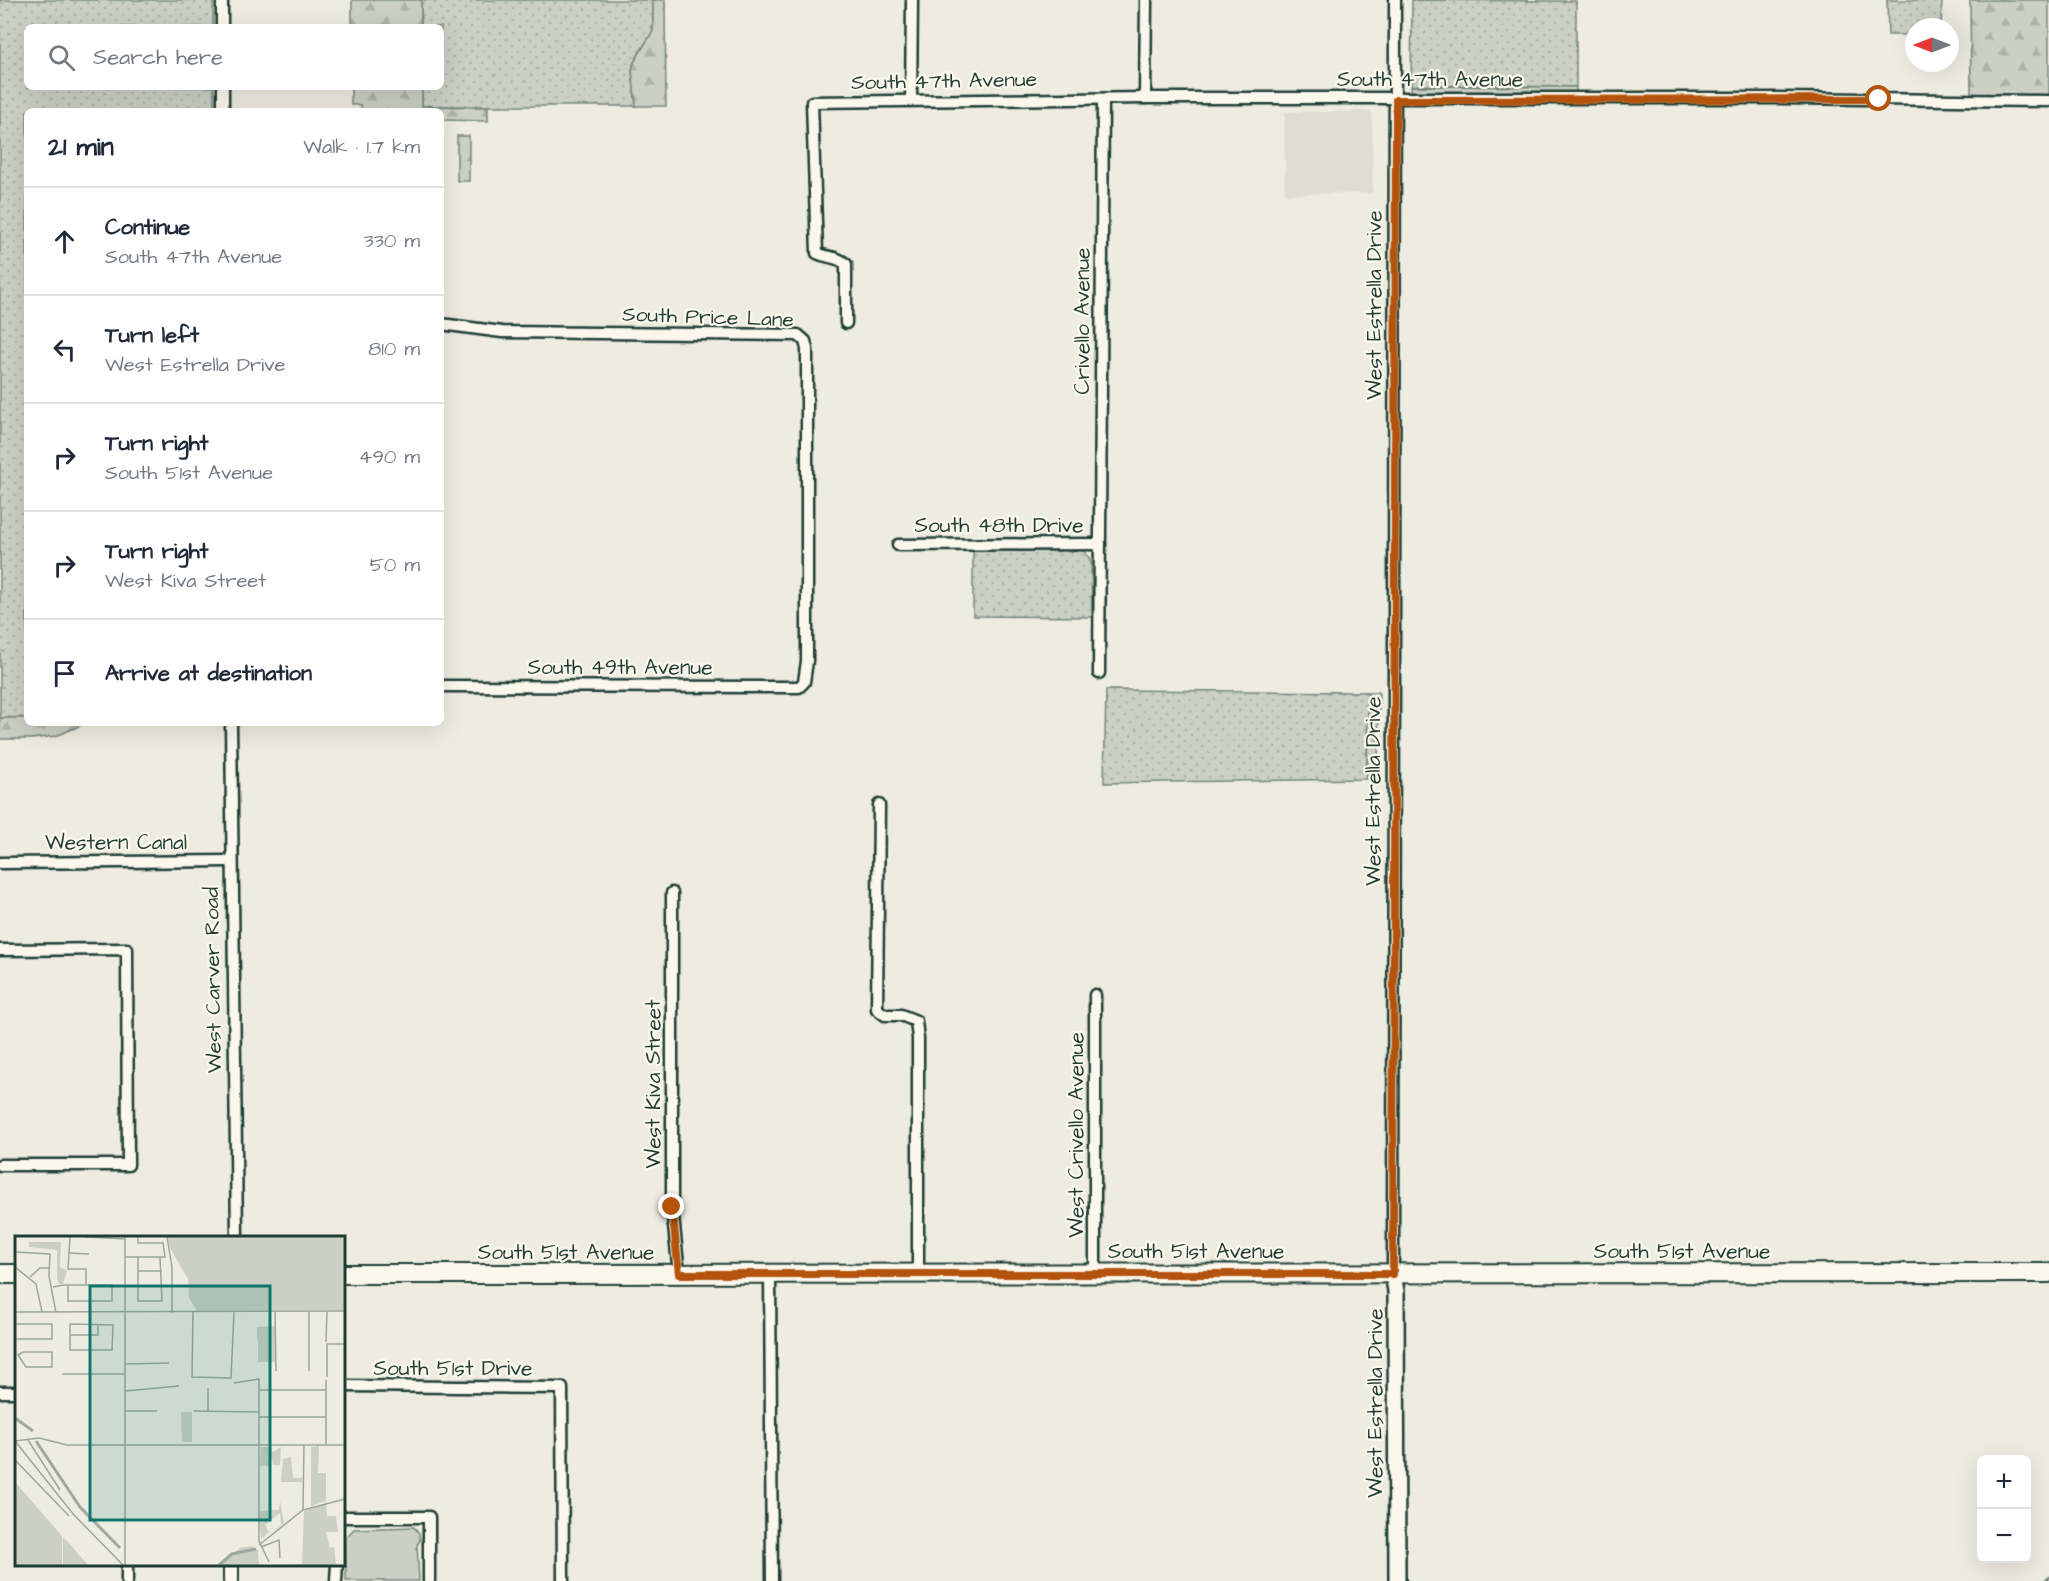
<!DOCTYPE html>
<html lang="en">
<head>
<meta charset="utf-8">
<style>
	body { margin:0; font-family:"Architects Daughter",sans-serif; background:#f6f6f7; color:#1f2937 }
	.controls { position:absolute; right:18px; bottom:18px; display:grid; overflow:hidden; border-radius:9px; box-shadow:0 6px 24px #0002 }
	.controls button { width:54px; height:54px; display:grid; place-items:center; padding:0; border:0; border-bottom:2px solid #e0e1e3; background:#fff; color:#1f2937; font:30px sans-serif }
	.compass { position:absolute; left:1905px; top:18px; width:54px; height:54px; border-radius:50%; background:#fff; box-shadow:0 6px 24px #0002; rotate:270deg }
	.stop { position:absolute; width:18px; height:18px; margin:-14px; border:4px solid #b45309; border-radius:50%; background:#fff }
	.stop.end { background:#b45309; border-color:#fff; box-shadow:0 2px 6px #0008 }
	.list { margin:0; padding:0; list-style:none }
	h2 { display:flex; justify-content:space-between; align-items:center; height:78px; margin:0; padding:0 24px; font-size:26px }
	h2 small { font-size:20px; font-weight:400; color:#747a83 }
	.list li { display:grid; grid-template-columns:39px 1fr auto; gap:18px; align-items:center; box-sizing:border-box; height:108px; padding:0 24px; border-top:2px solid #e0e1e3 }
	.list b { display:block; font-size:22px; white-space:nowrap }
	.list p { margin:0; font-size:20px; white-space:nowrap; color:#747a83 }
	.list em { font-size:20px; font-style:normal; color:#747a83 }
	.icon { flex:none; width:33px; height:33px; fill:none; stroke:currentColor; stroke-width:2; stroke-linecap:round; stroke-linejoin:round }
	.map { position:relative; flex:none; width:2049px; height:1581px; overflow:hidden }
	.search { position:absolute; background:#fff; box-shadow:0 6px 24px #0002; left:24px; top:24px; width:420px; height:66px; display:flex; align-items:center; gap:15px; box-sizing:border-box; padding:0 21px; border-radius:9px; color:#747a83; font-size:22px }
	.panel { position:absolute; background:#fff; box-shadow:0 6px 24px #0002; left:24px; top:108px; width:420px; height:618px; border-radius:9px }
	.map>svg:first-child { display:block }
	.built { fill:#ddddd2 }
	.grass { fill:url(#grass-dots); stroke:#75867c; stroke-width:1.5 }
	.forest { fill:url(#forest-firs); stroke:#75867c; stroke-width:1.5 }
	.green { fill:#cbcfc4; stroke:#75867c; stroke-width:1.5 }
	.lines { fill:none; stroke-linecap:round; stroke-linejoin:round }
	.stream { stroke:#6c7d74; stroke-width:3 }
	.minor-casing { stroke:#1f3d34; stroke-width:15 }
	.tertiary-casing { stroke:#1f3d34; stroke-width:18 }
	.secondary-casing { stroke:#1f3d34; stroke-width:20 }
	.primary-casing { stroke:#1f3d34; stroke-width:22 }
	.minor { stroke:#fbf7ec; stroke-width:10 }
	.tertiary { stroke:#fbf7ec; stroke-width:14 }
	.secondary { stroke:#fbf7ec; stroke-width:15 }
	.primary { stroke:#fbf7ec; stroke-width:18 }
	.route { stroke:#b45309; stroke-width:8 }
	.labels { text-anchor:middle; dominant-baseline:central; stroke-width:4.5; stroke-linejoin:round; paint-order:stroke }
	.street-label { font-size:21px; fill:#1f3d34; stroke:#fbf7ec }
	.inset-river { fill:none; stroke:#9fa89f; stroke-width:3 }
	.inset-road { fill:none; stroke:#9ba69c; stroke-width:1.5 }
	.view { fill:#0f766e; fill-opacity:0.15; stroke:#0f766e; stroke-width:3 }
	.inset-edge { fill:none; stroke:#1f3d34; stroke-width:3 }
</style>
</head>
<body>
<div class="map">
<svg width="2049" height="1581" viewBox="0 0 2049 1581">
	<defs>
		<pattern id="grass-dots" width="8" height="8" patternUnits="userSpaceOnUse" patternTransform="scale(1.5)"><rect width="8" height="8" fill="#cbcfc4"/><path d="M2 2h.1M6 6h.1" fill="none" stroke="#aeb3a9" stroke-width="1.8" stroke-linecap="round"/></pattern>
		<pattern id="forest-firs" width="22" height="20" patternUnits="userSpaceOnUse" patternTransform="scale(1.5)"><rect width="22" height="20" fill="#cbcfc4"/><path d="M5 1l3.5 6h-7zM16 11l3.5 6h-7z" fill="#aeb3a9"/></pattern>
	</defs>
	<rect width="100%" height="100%" fill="#eeece1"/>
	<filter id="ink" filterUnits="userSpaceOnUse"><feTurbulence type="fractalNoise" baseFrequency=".0167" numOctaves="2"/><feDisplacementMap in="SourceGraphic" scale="12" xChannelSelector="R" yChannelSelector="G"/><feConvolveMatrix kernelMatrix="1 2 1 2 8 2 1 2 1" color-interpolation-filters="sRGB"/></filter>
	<g filter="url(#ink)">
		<path class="built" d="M1372 111 1373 193 1285 194V112Z"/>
		<g class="grass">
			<path d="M0 0H213V27H27V87H214V111H27V718H0Z"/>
			<path d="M421 0H653V31L634 62 632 70 636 106H422V87H441V27H421Z"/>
			<path d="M1412 0 1576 1V87L1411 85Z"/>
			<path d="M1887 0H1942L1941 27H1914V35H1888Z"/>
			<path d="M1081 547 1091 560 1092 617 973 616V548Z"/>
			<path d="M1106 690 1368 692 1367 779 1104 783Z"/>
		</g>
		<g class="forest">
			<rect x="352" y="0" width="69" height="27"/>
			<path d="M653 0H665L666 106H636L632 70 634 62 653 31Z"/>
			<path d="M1970 0H2049V95L1971 96Z"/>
			<path d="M1411 86 1576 87V97L1412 95Z"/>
			<path d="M351 87H422V106L488 107V121L441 120V111H361V105H351Z"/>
			<rect x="457" y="136" width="12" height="45"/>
			<path d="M1368 692H1379L1378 778 1367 779Z"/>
			<path d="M0 718H27V723H86L56 736 31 739H0Z"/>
		</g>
		<path class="green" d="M414 1527 419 1533 420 1540 417 1545 419 1581H346V1537L354 1529Z"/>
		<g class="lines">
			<path class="stream" d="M2045 1581 2049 1577"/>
			<defs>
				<g id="minor">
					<path d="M222 0V27"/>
					<path d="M223 87V111"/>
					<path d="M1145 98 1146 0"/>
					<path d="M911 100 912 0"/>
					<path d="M846 323V264C835 255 829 259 817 253L812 102 1145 98H1780L2049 101"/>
					<path d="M441 324 502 332 798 335 805 341 807 349V661L804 682 799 687 441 686"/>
					<path d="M898 545 1100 544"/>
					<path d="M1099 673 1103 99"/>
					<path d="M231 723 237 1238"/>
					<path d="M879 805 877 1009 885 1015H901L916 1021 918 1039V1274"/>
					<path d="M0 863 232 861"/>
					<path d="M672 893V1207L679 1274"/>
					<path d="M0 950 127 949 128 1165H0"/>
					<path d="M1095 995V1274"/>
					<path d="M770 1274 772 1581"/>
					<path d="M1393 1274 1395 0"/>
					<path d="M344 1386 562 1388 563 1581"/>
					<path d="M0 1392H16"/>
					<path d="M344 1517H429V1581"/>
					<path d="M127 1581V1564"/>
					<path d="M336 1581 337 1564"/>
				</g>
				<path id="tertiary" d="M231 1581V1564"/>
				<path id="secondary" d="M1393 1274 1396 1291 1397 1581"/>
				<g id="primary">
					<path d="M0 1274H16"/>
					<path d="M344 1274 2049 1273"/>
				</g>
			</defs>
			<use href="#minor" class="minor-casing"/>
			<use href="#tertiary" class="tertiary-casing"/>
			<use href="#secondary" class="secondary-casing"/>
			<use href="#primary" class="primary-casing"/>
			<use href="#minor" class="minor"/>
			<use href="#tertiary" class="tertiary"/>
			<use href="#secondary" class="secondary"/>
			<use href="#primary" class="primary"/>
		</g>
	</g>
	<g class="lines" filter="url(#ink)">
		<path class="route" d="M672 1207 679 1274H1393L1396 100 1879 99"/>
	</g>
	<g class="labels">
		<g class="street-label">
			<text x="1430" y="79">South 47th Avenue</text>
			<text transform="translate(944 81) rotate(-1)">South 47th Avenue</text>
			<text transform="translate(1374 305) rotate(-90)">West Estrella Drive</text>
			<text transform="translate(708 317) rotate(2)">South Price Lane</text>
			<text transform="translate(1082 321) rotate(-90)">Crivello Avenue</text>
			<text x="999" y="525">South 48th Drive</text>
			<text x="620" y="667">South 49th Avenue</text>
			<text transform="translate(1373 791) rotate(-90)">West Estrella Drive</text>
			<text x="116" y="842">Western Canal</text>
			<text transform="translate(213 980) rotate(-91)">West Carver Road</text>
			<text transform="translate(653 1084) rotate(-90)">West Kiva Street</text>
			<text transform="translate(1076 1135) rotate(-90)">West Crivello Avenue</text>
			<text x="1196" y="1251">South 51st Avenue</text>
			<text x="1682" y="1251">South 51st Avenue</text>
			<text x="566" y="1252">South 51st Avenue</text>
			<text x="453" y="1368">South 51st Drive</text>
			<text transform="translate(1375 1403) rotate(-90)">West Estrella Drive</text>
		</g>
	</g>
	<g transform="translate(15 1236)">
		<rect width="330" height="330" fill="#eeece1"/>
		<path d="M153 1H330V74L182 75 174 62 173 43 155 12ZM243 98H258V125L243 123ZM166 176H177V206H167ZM246 211H255L258 216 266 211 265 229H258L256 219 255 230H245ZM276 221 278 242H287V246H266L268 223ZM0 246 47 300V329H0ZM311 267 312 280H321L323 296H311L315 312 319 311 321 329H266L287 328 289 275ZM48 301 52 305 73 329H48ZM236 310 243 314 244 329H203L225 312Z" fill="#cbcfc4"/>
		<path d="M260 90V126H243V123L258 124V98H244L242 106V91ZM304 210 303 237H311V265L296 270V211ZM265 265 269 287 247 306 266 289 265 277 250 289 254 296 246 303 244 275 264 274Z" fill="#cbcfc4"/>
		<path d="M14 6H46L45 31 52 35 48 48H44L42 42V14L14 11Z" fill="#cbcfc4"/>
		<path class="inset-river" d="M0 182 18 195M21 205 65 271 105 312M204 329 217 318 241 313"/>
		<path class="inset-road" d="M55 1 53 33H71V49M70 1 110 3M110 1V329M152 1 157 31V77M0 16 35 18 34 40 41 77M53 17 74 18M110 21H150L148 7H123V1M123 21V65H147L145 21M0 31 21 48 27 76M123 35H147M15 41 25 32H35M123 50H147M38 51 48 49H97V65H53V49M294 75V135M0 76 330 75M178 76 177 141 216 142 219 76M260 76 261 135M0 88H37V103H0M55 88 98 89 97 114H55ZM55 99H83V89M311 106 312 75M8 116H37V131H11L3 119ZM110 128 154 127M47 138H110M312 141V108H330M311 144V209M219 147 244 143V305L254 326M193 152V175M244 154H311M110 155 164 150M110 175H142M179 175 244 176M244 181H311M13 204 45 254M0 205 24 202 52 209H110M0 205 59 279 108 329M110 209H330M0 224 54 280M288 274 289 209M244 309 288 274 330 263M246 311 264 304 265 322"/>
		<path class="view" d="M75 50H255V284H75Z"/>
		<rect width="330" height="330" class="inset-edge"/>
	</g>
</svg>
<div class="controls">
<button>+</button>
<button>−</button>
</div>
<svg class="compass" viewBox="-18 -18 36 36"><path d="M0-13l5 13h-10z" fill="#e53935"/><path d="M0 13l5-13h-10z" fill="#747a83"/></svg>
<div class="stop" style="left:1879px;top:99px"></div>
<div class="stop end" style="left:672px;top:1207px"></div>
<div class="search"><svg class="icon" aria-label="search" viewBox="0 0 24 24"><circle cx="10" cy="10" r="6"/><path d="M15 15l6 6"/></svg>Search here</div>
<section class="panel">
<h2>21 min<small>Walk · 1.7 km</small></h2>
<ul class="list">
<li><svg class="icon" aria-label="ahead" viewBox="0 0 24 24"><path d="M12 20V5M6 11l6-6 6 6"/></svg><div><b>Continue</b><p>South 47th Avenue</p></div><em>330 m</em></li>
<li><svg class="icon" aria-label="left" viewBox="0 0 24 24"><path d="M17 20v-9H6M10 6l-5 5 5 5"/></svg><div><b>Turn left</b><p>West Estrella Drive</p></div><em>810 m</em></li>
<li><svg class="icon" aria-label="right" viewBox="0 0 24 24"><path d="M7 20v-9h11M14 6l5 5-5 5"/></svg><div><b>Turn right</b><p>South 51st Avenue</p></div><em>490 m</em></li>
<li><svg class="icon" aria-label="right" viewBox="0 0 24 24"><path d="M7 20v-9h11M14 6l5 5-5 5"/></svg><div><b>Turn right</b><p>West Kiva Street</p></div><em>50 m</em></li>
<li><svg class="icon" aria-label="arrive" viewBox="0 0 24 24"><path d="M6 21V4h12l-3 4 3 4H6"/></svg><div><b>Arrive at destination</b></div></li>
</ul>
</section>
</div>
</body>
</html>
